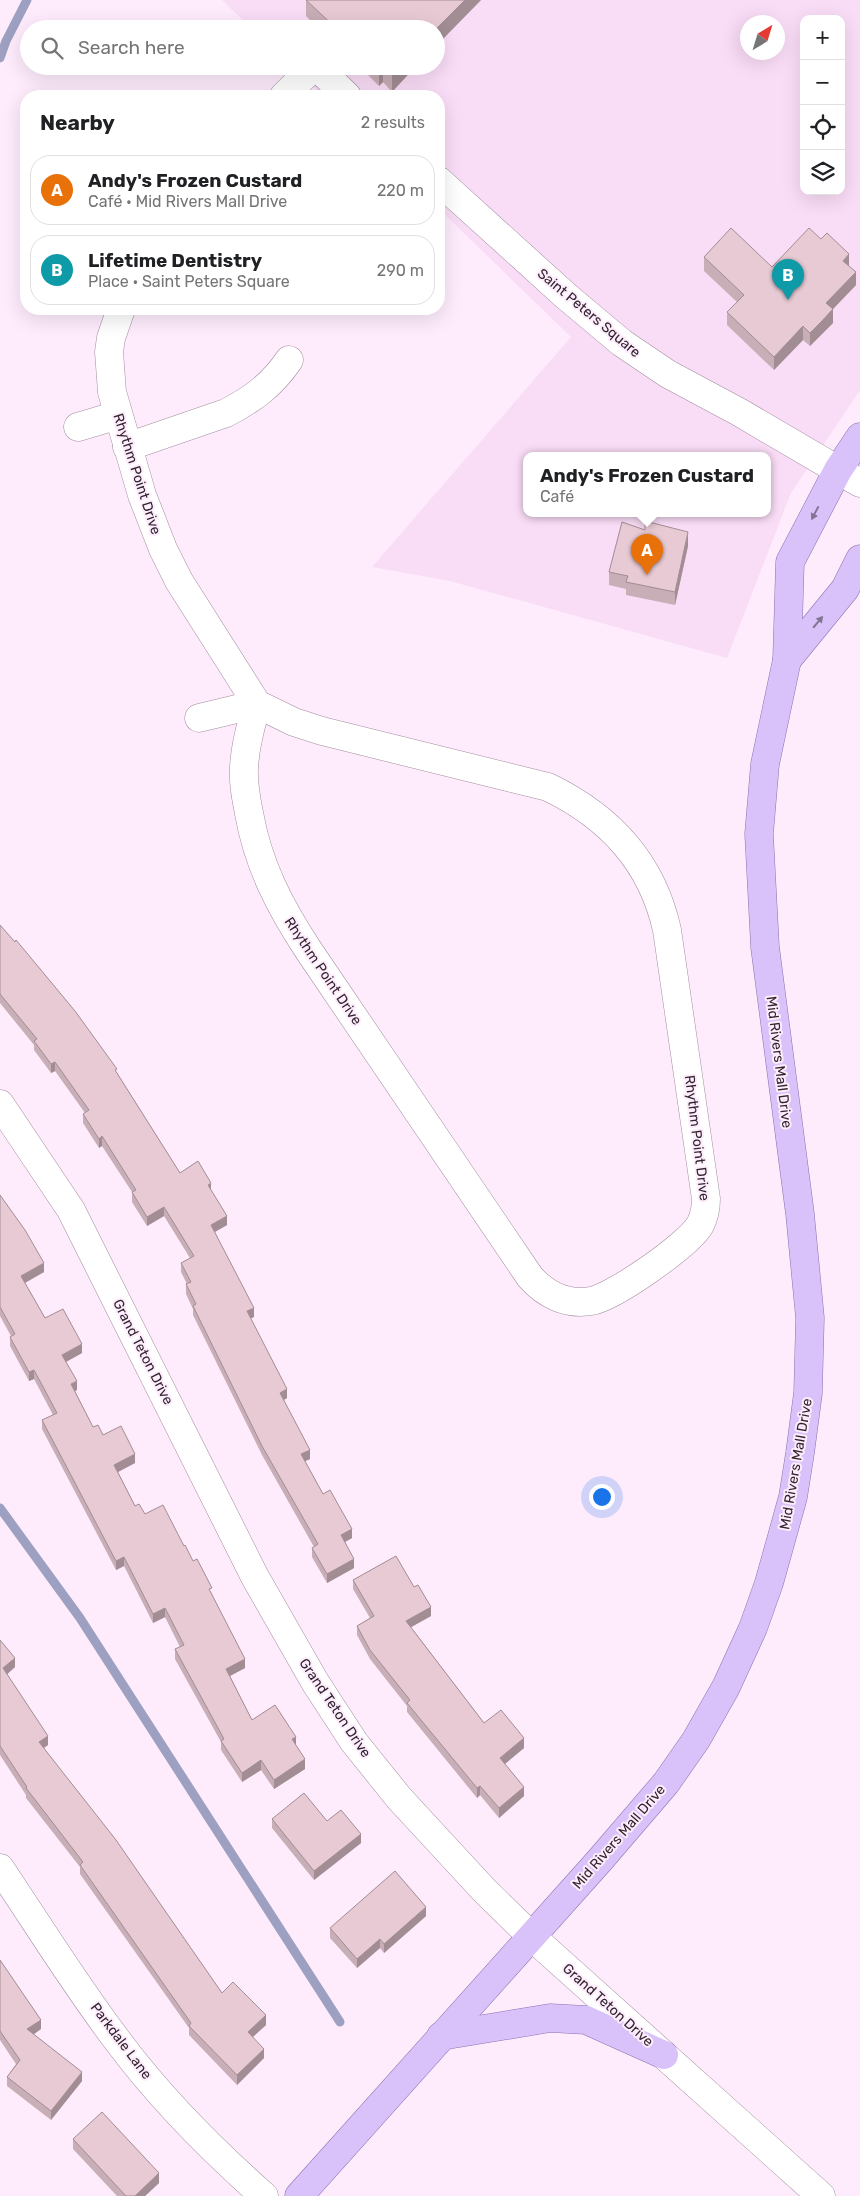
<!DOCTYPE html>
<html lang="en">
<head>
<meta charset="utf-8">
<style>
	body { margin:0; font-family:Rubik,sans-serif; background:#f6f6f6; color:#202124 }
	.controls { position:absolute; right:15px; top:15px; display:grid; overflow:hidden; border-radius:10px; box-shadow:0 5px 20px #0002 }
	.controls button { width:45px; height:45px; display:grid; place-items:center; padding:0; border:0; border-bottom:1px solid #e0e0e0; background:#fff; color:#202124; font:25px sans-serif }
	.compass { position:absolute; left:740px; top:15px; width:45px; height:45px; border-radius:50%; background:#fff; box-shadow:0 5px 20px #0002; rotate:38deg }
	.you { position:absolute; left:601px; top:1496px; width:18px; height:18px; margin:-12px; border:4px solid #fff; border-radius:50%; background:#1a73e8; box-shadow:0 0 0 8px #1a73e833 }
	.badge { display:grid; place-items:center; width:32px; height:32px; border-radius:50%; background:#6a6531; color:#fff; font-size:16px; font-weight:700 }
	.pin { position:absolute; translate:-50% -41px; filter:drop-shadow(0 1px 2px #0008) }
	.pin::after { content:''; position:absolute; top:26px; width:18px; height:15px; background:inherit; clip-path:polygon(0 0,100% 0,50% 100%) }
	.popup { position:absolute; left:523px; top:452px; width:248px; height:65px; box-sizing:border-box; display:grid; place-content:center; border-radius:10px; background:#fff; filter:drop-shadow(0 1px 4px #0005); font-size:16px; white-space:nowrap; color:#757577 }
	.popup b { font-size:19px; color:#202124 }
	.popup::after { content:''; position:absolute; left:50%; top:100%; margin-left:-10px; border:10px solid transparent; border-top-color:#fff }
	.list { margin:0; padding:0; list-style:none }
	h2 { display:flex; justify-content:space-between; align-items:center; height:65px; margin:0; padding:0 20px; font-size:21px }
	h2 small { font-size:16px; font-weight:400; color:#757577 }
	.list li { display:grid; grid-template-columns:32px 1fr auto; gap:15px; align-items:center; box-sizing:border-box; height:70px; margin:0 10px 10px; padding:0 10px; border:1px solid #e0e0e0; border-radius:20px }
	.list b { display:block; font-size:19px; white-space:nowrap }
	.list p { margin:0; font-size:16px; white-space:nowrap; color:#757577 }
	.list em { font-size:16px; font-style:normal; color:#757577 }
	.icon { flex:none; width:28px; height:28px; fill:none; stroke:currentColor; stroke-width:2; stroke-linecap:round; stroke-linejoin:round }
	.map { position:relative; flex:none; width:860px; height:2196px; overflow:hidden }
	.search { position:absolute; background:#fff; box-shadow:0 5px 20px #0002; left:20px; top:20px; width:425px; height:55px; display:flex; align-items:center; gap:12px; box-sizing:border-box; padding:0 18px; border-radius:28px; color:#757577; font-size:19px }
	.panel { position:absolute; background:#fff; box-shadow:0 5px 20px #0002; left:20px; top:90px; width:425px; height:225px; border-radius:20px }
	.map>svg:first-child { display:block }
	.built { fill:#f9dcf6; fill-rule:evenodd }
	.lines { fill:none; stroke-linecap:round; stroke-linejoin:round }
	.stream { stroke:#9da0c0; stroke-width:9 }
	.minor-casing { stroke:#a18d9f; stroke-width:29 }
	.major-casing { stroke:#8d70b0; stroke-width:29 }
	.minor { stroke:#fff; stroke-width:28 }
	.major { stroke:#d9c2fa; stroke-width:28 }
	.wall { fill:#c8aeb6 }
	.shaded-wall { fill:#a28d94 }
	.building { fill:#e8cad4; stroke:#a28d94 }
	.oneway { fill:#847494 }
	.labels { text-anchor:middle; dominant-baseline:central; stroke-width:4; stroke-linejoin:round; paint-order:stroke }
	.street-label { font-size:14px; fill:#2e252d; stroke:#feecfc }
</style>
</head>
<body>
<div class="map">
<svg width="860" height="2196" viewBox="0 0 860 2196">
	<rect width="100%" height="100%" fill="#feecfc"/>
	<path class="built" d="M222 0H860V390L791 493 727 658 450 581 372 567 571 337 439 209V96H322L291 66H436V29H252ZM804 19H841V191H804ZM748 22H778V52H748ZM527 456H767V514H527Z"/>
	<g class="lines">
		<g class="stream">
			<path d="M0 58 6 41 27 0"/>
			<path d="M0 1508 80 1618 340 2022"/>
		</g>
		<defs>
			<g id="minor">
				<path d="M316 66 347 96"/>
				<path d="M284 96 314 66"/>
				<path d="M439 181 566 296 622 343 668 374 739 412 860 483"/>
				<path d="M121 309 111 338 109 352 112 392 142 495 163 549 179 581 257 704 294 722 322 731 548 787C610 817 652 862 667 930L706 1199C706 1208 704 1217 700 1225 688 1245 614 1297 591 1301 567 1305 546 1295 530 1277L309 951C280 907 258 865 249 813 246 798 243 783 244 768 245 746 251 725 257 704"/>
				<path d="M78 427 118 415"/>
				<path d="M127 447 226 413C253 399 272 385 289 360"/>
				<path d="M199 718 257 704"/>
				<path d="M0 1104 71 1210 255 1577 315 1682 354 1742 399 1798 484 1890 531 1936 821 2196"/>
				<path d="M0 1868C39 1926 77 1988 120 2044 162 2100 212 2150 264 2196"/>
			</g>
			<g id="major">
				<path d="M787 660 845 589 860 559"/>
				<path d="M441 2036 550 2018 586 2020 664 2055"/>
				<path d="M299 2196 600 1860 666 1783 696 1740 726 1687 753 1628 769 1583 793 1497 800 1453 808 1393 810 1318 800 1214 765 947 759 834 765 764 787 660 790 562 838 470 860 437"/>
			</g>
		</defs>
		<use href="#minor" class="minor-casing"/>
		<use href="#major" class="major-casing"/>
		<use href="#minor" class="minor"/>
		<use href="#major" class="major"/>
	</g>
	<g class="wall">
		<path d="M306 0H481L436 46V29H319L306 16Z"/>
		<path d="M359 66H416L392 92 383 82 379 86Z"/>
		<path d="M704 257 772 267 849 266 856 285 833 309V323L810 346 803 340 774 370 727 325V312L737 302 704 271Z"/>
		<path d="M688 546 675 605 626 595V589L609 585V572Z"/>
		<path d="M0 925 117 1073 180 1173 211 1190 227 1225 215 1232 254 1317 251 1318 287 1398 284 1400 310 1459 305 1461 323 1494 352 1538 345 1542 354 1568 327 1583 312 1557V1548L314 1547 262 1455 193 1315V1309L186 1294V1284H187L181 1272V1263L190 1258 164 1216 147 1226 132 1202V1192L102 1146 99 1148 83 1123V1114L85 1113 55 1071 51 1073 34 1050V1045L0 1003Z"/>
		<path d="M0 1195 44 1272 25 1283 45 1318 82 1353 66 1362 77 1390 75 1391 93 1427 135 1463 118 1472 135 1506 184 1546 193 1561 212 1594 245 1668 230 1676 252 1720 296 1746 305 1769 274 1789 261 1770 242 1782 221 1750V1742L175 1659V1649L180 1647 165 1617 153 1623 124 1566 116 1570 42 1429V1420L53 1415 34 1379 29 1381 10 1346V1337L11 1336 0 1316Z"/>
		<path d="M353 1580 431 1616 411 1627 484 1723 524 1748 505 1764 524 1796 499 1818 480 1795 477 1798 407 1712V1706L370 1659 357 1635V1626L370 1618 353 1589Z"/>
		<path d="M0 1640 15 1667 7 1674 48 1745 44 1748 222 1993 266 2025 253 2037 264 2058 237 2085 189 2035V2028L80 1874V1867L26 1798V1795L0 1755Z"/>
		<path d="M272 1819 327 1821 361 1843 314 1880 272 1828Z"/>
		<path d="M426 1916 384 1953 380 1948 357 1968 330 1938V1928Z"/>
		<path d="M0 1960 41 2029 34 2034 82 2081 51 2120 7 2086V2077L16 2064 0 2040Z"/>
		<path d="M73 2139 159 2183 145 2196H117L73 2149Z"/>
	</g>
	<g class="shaded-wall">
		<path d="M465 0H481L436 46V29Z"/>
		<path d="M383 66V82L379 86V69Z"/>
		<path d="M401 66H416L392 92V75Z"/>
		<path d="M849 254V268L843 261Z"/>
		<path d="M856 272V285L833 309V323L810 346V333L826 303Z"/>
		<path d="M803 326V340L774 370V357Z"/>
		<path d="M688 532V546L675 605V592Z"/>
		<path d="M55 1062V1071L51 1073V1064Z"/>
		<path d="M102 1136V1146L99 1148V1139Z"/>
		<path d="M211 1183V1192L208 1185Z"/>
		<path d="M164 1207V1216L147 1226V1217Z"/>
		<path d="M227 1216V1225L211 1234V1225Z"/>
		<path d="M44 1263V1272L21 1285V1276Z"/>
		<path d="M254 1308V1317L247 1320V1311Z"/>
		<path d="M82 1344V1353L62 1364V1355Z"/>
		<path d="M34 1370V1379L29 1381V1372Z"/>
		<path d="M77 1381V1390L71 1393V1384Z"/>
		<path d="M287 1389V1398L280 1402V1393Z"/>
		<path d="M310 1450V1459L301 1463V1454Z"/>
		<path d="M135 1454V1463L114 1474V1465Z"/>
		<path d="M352 1529V1538L341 1544V1535Z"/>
		<path d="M124 1557V1566L116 1570V1561Z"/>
		<path d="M354 1559V1568L327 1583V1574Z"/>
		<path d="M431 1607V1616L406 1630V1621Z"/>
		<path d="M165 1608V1617L153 1623V1614Z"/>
		<path d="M15 1658V1667L3 1678V1668Z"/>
		<path d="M245 1659V1668L226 1678V1669Z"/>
		<path d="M48 1736V1745L39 1751V1742Z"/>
		<path d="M296 1737V1746L292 1739Z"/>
		<path d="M524 1738V1748L500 1768V1758Z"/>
		<path d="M305 1759V1769L274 1789V1780Z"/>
		<path d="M261 1760V1770L242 1782V1773Z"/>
		<path d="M480 1786V1795L477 1798V1788Z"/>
		<path d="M524 1787V1796L499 1818V1808Z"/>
		<path d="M361 1834V1843L314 1880V1871Z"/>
		<path d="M426 1907V1916L384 1953V1944Z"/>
		<path d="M380 1939V1948L357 1968V1959Z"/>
		<path d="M266 2015V2025L248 2041V2032Z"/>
		<path d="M41 2020V2029L27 2039V2029Z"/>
		<path d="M264 2049V2058L237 2085V2075Z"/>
		<path d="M82 2072V2081L51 2120V2111Z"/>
		<path d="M159 2173V2183L145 2196H135Z"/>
	</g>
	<g class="building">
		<path d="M306 0H465L436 29H337Z"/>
		<path d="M376 66H382L379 69Z"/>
		<path d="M383 66H401L392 75Z"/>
		<path d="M731 228 772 267 809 228 821 239 827 233 849 254 843 261 856 272 826 303 833 309 821 322 810 333 803 326 774 357 727 312 744 295 704 257Z"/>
		<path d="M645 521 688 532 675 592 626 582 628 576 609 572 622 522 645 530Z"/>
		<path d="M0 925 15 942 16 940 75 1011 117 1069 115 1070 180 1173 198 1161 211 1183 208 1185 227 1216 211 1225 254 1308 247 1311 287 1389 280 1393 310 1450 301 1454 323 1494 330 1490 352 1529 341 1535 354 1559 327 1574 312 1548 318 1544 262 1446 193 1306 196 1304 186 1284 191 1282 181 1263 194 1256 164 1207 147 1217 132 1192 136 1190 102 1136 99 1139 83 1114 89 1110 55 1062 51 1064 34 1041 37 1039 0 994Z"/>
		<path d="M0 1195 25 1230 44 1263 21 1276 45 1318 63 1309 82 1344 62 1355 77 1381 71 1384 93 1427 98 1425 103 1435 121 1426 135 1454 114 1465 135 1506 139 1504 145 1514 163 1505 184 1546 185 1545 193 1561 197 1559 212 1588 209 1589 245 1659 226 1669 252 1720 275 1705 296 1737 292 1739 305 1759 274 1780 261 1760 242 1773 221 1741 224 1739 175 1649 184 1645 165 1608 153 1614 124 1557 116 1561 42 1420 57 1413 34 1370 29 1372 10 1337 15 1334 0 1307Z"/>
		<path d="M396 1556 414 1587 418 1585 431 1607 406 1621 484 1723 501 1710 524 1738 500 1758 524 1787 499 1808 480 1786 477 1788 407 1703 410 1700 370 1650 357 1626 374 1616 353 1580Z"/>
		<path d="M0 1640 15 1658 3 1668 48 1736 39 1742 116 1840 222 1993 233 1982 266 2015 248 2032 264 2049 237 2075 189 2026 191 2023 80 1865 83 1862 26 1788 27 1787 0 1746Z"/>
		<path d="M304 1793 327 1821 341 1810 361 1834 314 1871 272 1819Z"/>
		<path d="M395 1871 426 1907 384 1944 380 1939 357 1959 330 1928Z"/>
		<path d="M0 1960 41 2020 27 2029 82 2072 51 2111 7 2077 20 2060 0 2031Z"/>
		<path d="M102 2112 159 2173 135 2196H126L73 2139Z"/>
	</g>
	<defs><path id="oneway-solid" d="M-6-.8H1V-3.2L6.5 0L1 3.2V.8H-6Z" transform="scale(1.25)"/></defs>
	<g class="oneway">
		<use href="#oneway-solid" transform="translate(815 513) rotate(118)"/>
		<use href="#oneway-solid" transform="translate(818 622) rotate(-50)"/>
	</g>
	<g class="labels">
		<g class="street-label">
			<text transform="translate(589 313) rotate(40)">Saint Peters Square</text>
			<text transform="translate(137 474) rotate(72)">Rhythm Point Drive</text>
			<text transform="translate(323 971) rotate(56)">Rhythm Point Drive</text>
			<text transform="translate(779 1062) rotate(83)">Mid Rivers Mall Drive</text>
			<text transform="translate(697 1138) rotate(83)">Rhythm Point Drive</text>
			<text transform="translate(143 1352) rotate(63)">Grand Teton Drive</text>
			<text transform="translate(796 1464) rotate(-80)">Mid Rivers Mall Drive</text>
			<text transform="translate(335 1708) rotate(56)">Grand Teton Drive</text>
			<text transform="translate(619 1837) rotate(-49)">Mid Rivers Mall Drive</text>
			<text transform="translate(608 2005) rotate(42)">Grand Teton Drive</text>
			<text transform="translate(121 2041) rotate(53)">Parkdale Lane</text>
		</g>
	</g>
</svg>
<div class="controls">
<button>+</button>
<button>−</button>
<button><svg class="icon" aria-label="locate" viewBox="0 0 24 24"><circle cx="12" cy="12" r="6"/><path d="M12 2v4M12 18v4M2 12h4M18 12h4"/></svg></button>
<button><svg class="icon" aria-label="layers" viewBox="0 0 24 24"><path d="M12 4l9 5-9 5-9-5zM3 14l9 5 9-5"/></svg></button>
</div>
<svg class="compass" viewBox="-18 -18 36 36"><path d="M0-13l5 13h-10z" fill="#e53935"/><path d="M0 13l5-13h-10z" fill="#757577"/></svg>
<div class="you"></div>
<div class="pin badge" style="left:647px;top:575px;background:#e8710a">A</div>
<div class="popup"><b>Andy's Frozen Custard</b>Café</div>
<div class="pin badge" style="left:788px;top:300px;background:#0f9aa8">B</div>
<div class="search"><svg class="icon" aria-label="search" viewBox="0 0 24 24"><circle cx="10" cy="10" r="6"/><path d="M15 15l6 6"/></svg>Search here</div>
<section class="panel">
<h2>Nearby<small>2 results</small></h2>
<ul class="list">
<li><span class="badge" style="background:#e8710a">A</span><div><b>Andy's Frozen Custard</b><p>Café · Mid Rivers Mall Drive</p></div><em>220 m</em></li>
<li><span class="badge" style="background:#0f9aa8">B</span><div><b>Lifetime Dentistry</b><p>Place · Saint Peters Square</p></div><em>290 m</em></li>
</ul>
</section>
</div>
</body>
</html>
